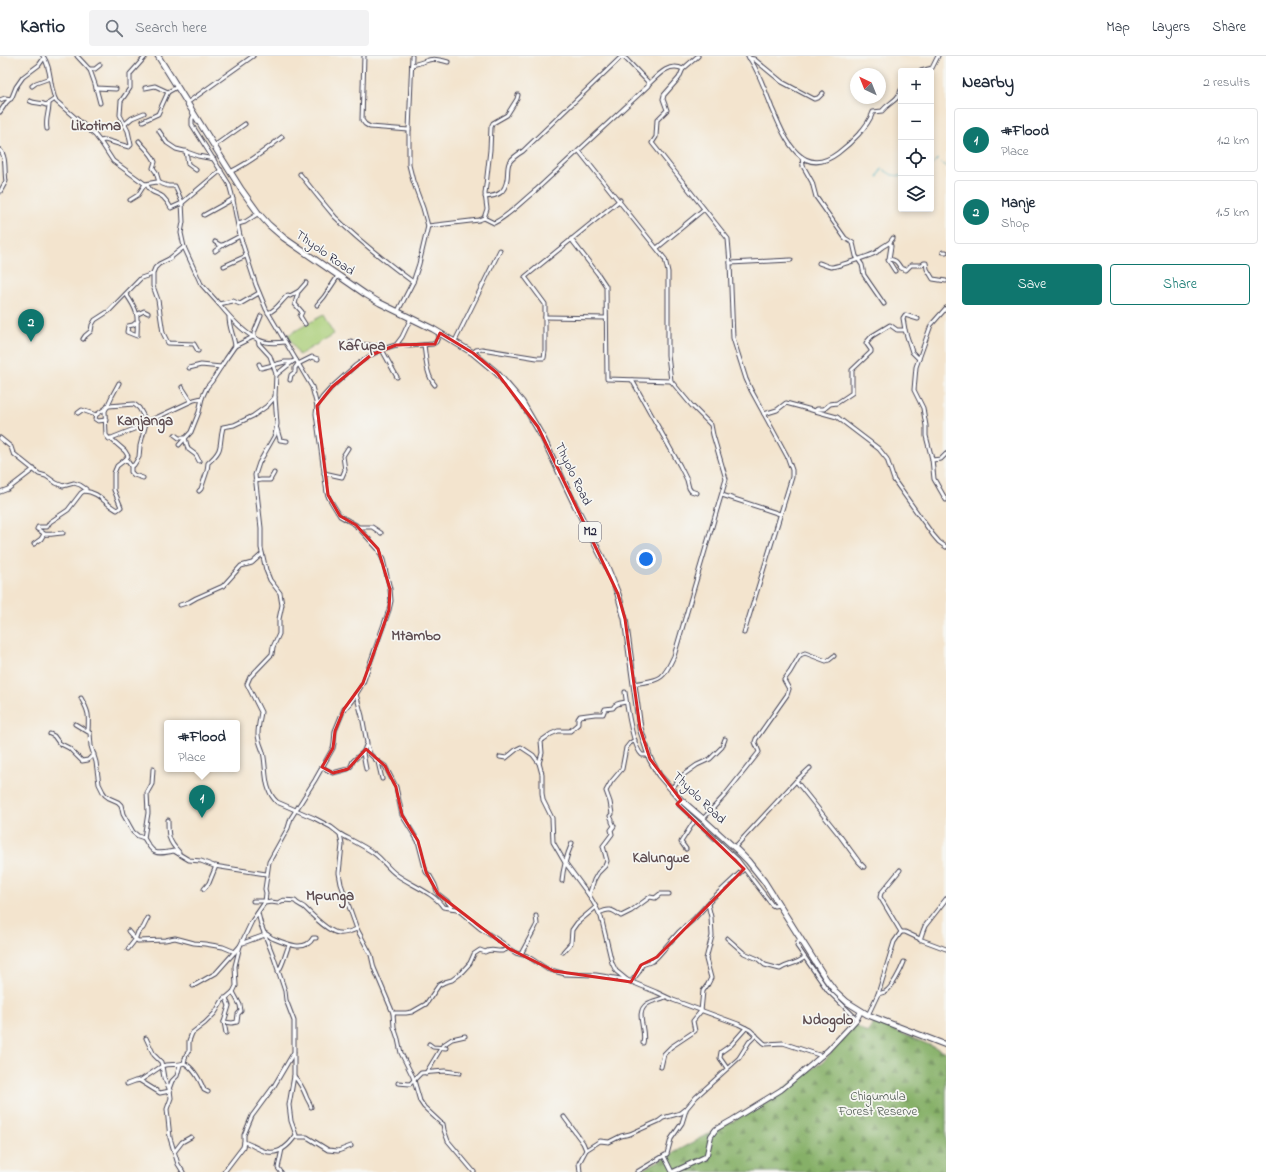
<!DOCTYPE html>
<html lang="en">
<head>
<meta charset="utf-8">
<style>
	body { margin:0; font-family:"Indie Flower",sans-serif; background:#f2f2f3; color:#1f2937 }
	.controls { position:absolute; right:12px; top:12px; display:grid; overflow:hidden; border-radius:4px; box-shadow:0 2px 6px #0003 }
	.controls button { width:36px; height:36px; display:grid; place-items:center; padding:0; border:0; border-bottom:1px solid #e0e1e3; background:#fff; color:#1f2937; font:20px sans-serif }
	.compass { position:absolute; left:850px; top:12px; width:36px; height:36px; border-radius:50%; background:#fff; box-shadow:0 2px 6px #0003; rotate:317deg }
	.you { position:absolute; left:646px; top:503px; width:14px; height:14px; margin:-10px; border:3px solid #fff; border-radius:50%; background:#1a73e8; box-shadow:0 0 0 6px #1a73e833 }
	.badge { display:grid; place-items:center; width:26px; height:26px; border-radius:50%; background:#0f766e; color:#fff; font-size:13px; font-weight:700 }
	.pin { position:absolute; translate:-50% -33px; filter:drop-shadow(0 1px 2px #0008) }
	.pin::after { content:''; position:absolute; top:21px; width:14px; height:12px; background:inherit; clip-path:polygon(0 0,100% 0,50% 100%) }
	.popup { position:absolute; left:164px; top:664px; width:76px; height:52px; box-sizing:border-box; display:grid; place-content:center; border-radius:4px; background:#fff; filter:drop-shadow(0 1px 3px #0005); font-size:13px; white-space:nowrap; color:#747a83 }
	.popup b { font-size:15px; color:#1f2937 }
	.popup::after { content:''; position:absolute; left:50%; top:100%; margin-left:-8px; border:8px solid transparent; border-top-color:#fff }
	.list { margin:0; padding:0; list-style:none }
	h2 { display:flex; justify-content:space-between; align-items:center; height:52px; margin:0; padding:0 16px; font-size:17px }
	h2 small { font-size:13px; font-weight:400; color:#747a83 }
	.list li { display:grid; grid-template-columns:26px 1fr auto; gap:12px; align-items:center; box-sizing:border-box; height:64px; margin:0 8px 8px; padding:0 8px; border:1px solid #e0e1e3; border-radius:4px }
	.list b { display:block; font-size:15px; white-space:nowrap }
	.list p { margin:0; font-size:13px; white-space:nowrap; color:#747a83 }
	.list em { font-size:13px; font-style:normal; color:#747a83 }
	.actions { display:flex; gap:8px; padding:12px 16px }
	.actions a { flex:1; padding:9px 0; border:1px solid #0f766e; border-radius:4px; text-align:center; font-size:14px; color:#0f766e }
	.actions .main { background:#0f766e; color:#fff }
	.icon { flex:none; width:22px; height:22px; fill:none; stroke:currentColor; stroke-width:2; stroke-linecap:round; stroke-linejoin:round }
	.map { position:relative; flex:none; width:946px; height:1116px; overflow:hidden }
	header { display:flex; align-items:center; gap:24px; box-sizing:border-box; height:56px; padding:0 20px; background:#fff; border-bottom:1px solid #e0e1e3 }
	header strong { font-size:19px }
	nav { display:flex; gap:22px; margin-inline-start:auto; font-size:14px }
	.search { width:280px; height:36px; background:#f2f2f3; display:flex; align-items:center; gap:10px; box-sizing:border-box; padding:0 14px; border-radius:4px; color:#747a83; font-size:15px }
	main { display:flex }
	aside { flex:1; background:#fff }
	.map>svg:first-child { display:block }
	.green { fill:#a9cd76; stroke:#667858 }
	.forest { fill:url(#forest-firs); stroke:#546951 }
	.lines { fill:none; stroke-linecap:round; stroke-linejoin:round }
	.stream { stroke:#3eacbc; stroke-width:1 }
	.minor-casing { stroke:#413f51; stroke-width:5 }
	.tertiary-casing { stroke:#413f51; stroke-width:6 }
	.trunk-casing { stroke:#413f51; stroke-width:7 }
	.minor { stroke:#fff; stroke-width:3 }
	.tertiary { stroke:#fff; stroke-width:4 }
	.trunk { stroke:#fff; stroke-width:5 }
	.marked { fill:none; stroke:#d62828; stroke-width:3; stroke-linejoin:round }
	.labels { text-anchor:middle; dominant-baseline:central; stroke-width:3.5; stroke-linejoin:round; paint-order:stroke }
	.shield { fill:#f6f6f2; stroke:#626272; stroke-width:1 }
	.shield-label { font-size:12px; font-weight:bold; fill:#22223b }
	.street-label { font-size:13px; fill:#22223b; stroke:#f6f6f2 }
	.park-label { font-size:13px; fill:#4a554d; stroke:#f6f6f2 }
	.quarter-label { font-size:15px; font-weight:bold; fill:#5e4d51; stroke:#f6f6f2 }
</style>
</head>
<body>
<header>
<strong>Kartio</strong>
<div class="search"><svg class="icon" aria-label="search" viewBox="0 0 24 24"><circle cx="10" cy="10" r="6"/><path d="M15 15l6 6"/></svg>Search here</div>
<nav><a>Map</a><a>Layers</a><a>Share</a></nav>
</header>
<main>
<div class="map">
<svg width="946" height="1116" viewBox="0 0 946 1116">
	<defs>
		<pattern id="forest-firs" width="22" height="20" patternUnits="userSpaceOnUse"><rect width="22" height="20" fill="#86b067"/><path d="M5 1l3.5 6h-7zM16 11l3.5 6h-7z" fill="#6d8f56"/></pattern>
	</defs>
	<rect width="100%" height="100%" fill="#f6f6f2"/>
	<filter id="ink" filterUnits="userSpaceOnUse"><feTurbulence type="fractalNoise" baseFrequency=".025" numOctaves="2"/><feDisplacementMap in="SourceGraphic" scale="8" xChannelSelector="R" yChannelSelector="G"/><feConvolveMatrix kernelMatrix="1 2 1 2 8 2 1 2 1" color-interpolation-filters="sRGB"/></filter>
	<filter id="wash" filterUnits="userSpaceOnUse"><feTurbulence type="fractalNoise" baseFrequency=".012" numOctaves="4" result="noise"/><feDisplacementMap in="SourceGraphic" scale="16" xChannelSelector="R" yChannelSelector="G"/><feGaussianBlur stdDeviation="0.9" result="paint"/><feColorMatrix in="noise" values="0 0 0 0 0 0 0 0 0 0 0 0 0 0 0 0 0 1.4 0 .05"/><feComposite in="paint" operator="in"/></filter>
	<g filter="url(#wash)">
		<rect width="100%" height="100%" fill="#f3e4ce"/>
		<path class="green" d="M323 259 334 278 299 299 288 279Z"/>
		<path class="forest" d="M875 966 946 996V1116H638L770 1045 796 1023 823 1006 855 969 867 977Z"/>
		<g class="lines">
			<g class="stream">
				<path d="M931 110 938 103 946 111"/>
				<path d="M878 121 881 113 884 114 892 119 901 120"/>
			</g>
		</g>
	</g>
	<g filter="url(#ink)">
		<g class="lines">
			<defs>
				<g id="minor">
					<path d="M43 0C52 12 49 31 56 45L95 79 102 88 113 105 145 128 157 126 168 130H175L182 146 183 166 181 177 184 191 201 228 219 248 233 245 240 248 259 237"/>
					<path d="M77 0 90 14 95 28 100 47"/>
					<path d="M364 0 362 64 365 68 370 71 409 74"/>
					<path d="M698 0 683 13 679 22 664 39 663 43 667 54 657 64 656 81 652 87 728 183 730 207 733 282 746 323 751 334 787 400 792 414V421L744 577"/>
					<path d="M748 0C758 13 766 37 772 52 784 80 801 125 838 97 850 88 868 71 873 56L882 55C889 46 898 45 901 34"/>
					<path d="M749 2 754 3 782 26 814 43 818 42 823 37"/>
					<path d="M412 9C431 5 427 0 448 6"/>
					<path d="M89 13H95L100 9"/>
					<path d="M921 15 932 12 938 0"/>
					<path d="M649 28C658 19 669 6 683 13"/>
					<path d="M32 30 36 27 50 22"/>
					<path d="M96 32 116 33"/>
					<path d="M145 32 155 30 168 36"/>
					<path d="M0 44 5 42 11 43"/>
					<path d="M30 45C35 48 41 46 46 49L55 43"/>
					<path d="M187 47 253 0"/>
					<path d="M0 56 6 47 12 41 16 31 23 21 39 9 44 2"/>
					<path d="M194 58 192 63V69L229 128 232 139 240 180 256 229 266 253 312 331 317 350"/>
					<path d="M143 65 158 58 168 36 177 31"/>
					<path d="M125 68 132 62 144 57"/>
					<path d="M47 73C45 63 49 57 49 48"/>
					<path d="M159 75 167 87 176 93 184 95 198 100 214 103"/>
					<path d="M100 85 105 84 129 91 131 89 128 75 120 59 121 45 130 32V18L146 0"/>
					<path d="M139 85C144 92 152 97 155 106L153 112 156 116 159 126"/>
					<path d="M214 90 245 68"/>
					<path d="M0 94C7 101 4 115 6 125L0 136"/>
					<path d="M186 95 188 108 196 114"/>
					<path d="M579 95 665 203 668 216V299L671 325 692 350 711 369 713 379 726 423 674 600C662 626 661 623 634 628"/>
					<path d="M802 101 803 110 812 126 816 141 845 182 853 187 856 200 862 209 864 219 884 248"/>
					<path d="M230 116C249 107 266 94 282 81"/>
					<path d="M300 118C311 132 323 147 335 161 359 185 386 206 413 226"/>
					<path d="M147 129C152 139 157 136 163 141 166 144 169 148 171 152L182 147 221 114"/>
					<path d="M130 144 138 139 145 128"/>
					<path d="M204 159 233 143"/>
					<path d="M484 162 494 167C510 159 522 145 536 134L648 30V26L626 3 623 1 620 2 523 95C518 98 512 102 509 107 507 112 508 118 507 123 505 137 498 140 485 141"/>
					<path d="M238 168 245 166 259 157"/>
					<path d="M428 170 479 164 484 162 487 153 485 138 490 94 491 71 493 67 507 59 517 43 518 39"/>
					<path d="M571 183 598 218 606 230 607 323 671 325"/>
					<path d="M215 186 220 189H223L240 180"/>
					<path d="M890 187 891 190 889 203C897 204 897 207 901 212L906 214 911 209H922L924 207H926L927 213 933 223 946 225"/>
					<path d="M184 191 169 203 159 208 155 212 153 217V230L158 244 163 277 168 287 194 288 198 295"/>
					<path d="M657 192 704 153"/>
					<path d="M215 195 223 189"/>
					<path d="M943 196H946"/>
					<path d="M889 203 888 204 895 215"/>
					<path d="M730 207 791 204"/>
					<path d="M819 207C823 208 828 211 831 211 836 211 873 199 877 196 878 195 879 193 881 192 886 188 890 188 893 182"/>
					<path d="M224 210 246 200"/>
					<path d="M298 236 295 248 302 256 300 260 305 268"/>
					<path d="M126 238C138 255 138 258 137 280L127 276 128 270 133 269 138 265"/>
					<path d="M219 248C228 259 246 279 259 284 267 288 277 287 285 286"/>
					<path d="M317 249 324 241 338 220"/>
					<path d="M946 252 931 269 916 311 914 334 923 352 926 370V380L932 403 934 423 946 444"/>
					<path d="M398 255 413 226 419 208 428 170 423 152 413 125 409 109V74L412 0"/>
					<path d="M268 257C277 254 281 245 288 239L290 240 299 235 306 227"/>
					<path d="M138 258 144 255 148 257"/>
					<path d="M545 261 606 262"/>
					<path d="M905 274 912 296 919 303"/>
					<path d="M254 281V277L261 260"/>
					<path d="M83 283 85 280 91 275 92 269 95 264 109 255 141 222 150 219 153 217"/>
					<path d="M258 284 259 288 270 300 276 318 275 341 277 368 275 379 259 407 255 419 261 472V492L266 514 270 524 280 537 282 549 279 563V578L273 591 272 598 250 621 247 628 261 656C260 663 258 670 258 678 258 684 261 690 263 696 267 712 263 734 277 746L314 762 331 771 340 778 342 789 339 817 341 828 357 873 371 899 374 912 393 957 394 971 398 983 401 997 413 1021 420 1045 424 1051 441 1067 443 1068 444 1074 448 1085 474 1116"/>
					<path d="M351 285 358 288 378 290 381 292 397 321"/>
					<path d="M455 285 500 194"/>
					<path d="M396 289 410 290 433 288 436 286 440 277"/>
					<path d="M424 289C426 302 426 319 435 329"/>
					<path d="M235 290 253 281"/>
					<path d="M473 297 476 294 482 293 537 302H544L545 295V248L525 221 620 144"/>
					<path d="M259 308 261 312 285 306H292L296 304"/>
					<path d="M189 312 201 309 221 311"/>
					<path d="M276 319 292 306"/>
					<path d="M290 324 291 319 295 316V312L298 308 312 301 318 303"/>
					<path d="M632 324 680 410 687 424 689 432 691 435 697 437"/>
					<path d="M119 327 112 340 105 355 106 379 109 383 139 371 147 366 194 344 202 342"/>
					<path d="M182 331 191 345"/>
					<path d="M815 355 817 353H824L830 348 837 347 852 337V314L871 296V294L866 287 872 280 890 269 897 274H905L903 262 905 259 918 263"/>
					<path d="M78 357 82 354 96 359 109 350 134 348 139 352 147 366"/>
					<path d="M764 358 777 354 786 347 837 361 879 393 887 403 894 424 933 479 939 486 946 491"/>
					<path d="M96 359 95 363 98 365 106 364"/>
					<path d="M277 373 280 384 287 385"/>
					<path d="M175 379 179 382H185L188 393 196 399 199 405"/>
					<path d="M0 382 11 391 13 397 19 402 39 418 46 420 56 427 63 430 74 427 80 429 86 433V435"/>
					<path d="M110 382 125 395 128 400 126 403"/>
					<path d="M179 389 191 376 199 356 202 342 207 331 212 325 226 303 235 290C234 280 229 272 229 261"/>
					<path d="M932 404 941 403 946 398"/>
					<path d="M131 410 134 409 139 401 140 390 146 367"/>
					<path d="M324 417 342 421 345 414 343 400 348 392"/>
					<path d="M255 425 261 424H270L274 417"/>
					<path d="M199 435 201 433 207 415 208 407C225 392 218 390 223 371L234 369 253 360 267 350 275 341"/>
					<path d="M0 436 8 433 34 413"/>
					<path d="M722 439 780 458"/>
					<path d="M357 471H372L381 477"/>
					<path d="M44 478 42 476 37 473 38 471H47L50 466 68 454 81 437 84 435C99 436 104 447 117 454L121 451 114 434V417L117 410 126 403 131 410V416L134 419 143 422"/>
					<path d="M34 488 41 483 44 478C51 479 56 477 63 477"/>
					<path d="M180 549 189 546 196 542 223 530 241 510 252 507 262 498"/>
					<path d="M625 636C627 650 632 690 642 699H648"/>
					<path d="M356 638 362 660 367 687 363 697 366 713"/>
					<path d="M81 642C89 656 89 659 88 675"/>
					<path d="M75 668 90 677 91 690 96 706 99 728 103 736 105 739 109 742 118 746 121 749 123 758 133 776 138 780 144 782C154 800 156 798 174 795L189 804 201 805 214 810 266 818"/>
					<path d="M50 678 54 680 59 687 69 692 82 705 88 704 94 698"/>
					<path d="M367 689 370 698 378 706 382 723"/>
					<path d="M500 701 506 702 517 693 521 691 533 699 539 707 542 718V737L543 744 552 762 553 786 564 805 589 839 596 851 601 861 612 907 616 915 627 924"/>
					<path d="M376 704 385 710 396 731 402 759 418 785 426 816 430 820 435 829 438 838 447 845 452 852"/>
					<path d="M539 707 542 697 541 685 551 678 558 675H570L578 668V663L580 660 595 658H603L605 653 613 652C615 647 621 647 626 646"/>
					<path d="M322 711 333 717 348 713 351 710 353 705 364 695"/>
					<path d="M796 725 840 780 859 806 864 811"/>
					<path d="M671 733 683 719 697 709 710 703 722 691 725 683"/>
					<path d="M681 744 679 746V749L737 803 772 849 774 850 779 849"/>
					<path d="M703 763 725 739 759 696 755 686 756 683 787 639 789 633 784 624 790 616 800 599 805 597 826 605 829 604 834 600"/>
					<path d="M168 764C168 779 168 785 179 796"/>
					<path d="M340 778C351 784 364 790 375 798 383 804 388 813 397 819 411 829 434 837 443 851L457 853 481 873 504 888 508 892 516 897 527 900 547 913 565 918 596 919 627 924 656 936 673 944 738 968 750 974 764 987 766 988 783 987 822 1000"/>
					<path d="M144 782 148 757 147 737 152 728 153 713"/>
					<path d="M735 791 796 725 810 712"/>
					<path d="M686 793 681 786 695 764"/>
					<path d="M900 814 881 837 880 841 901 876"/>
					<path d="M562 825C563 811 567 799 572 787"/>
					<path d="M204 833 209 827 216 810"/>
					<path d="M589 839 594 824 598 817 605 810 607 805 603 790 612 778 611 774 614 770 612 766V764L610 760 612 758 610 746 606 735 611 726 622 713 626 692 630 687 635 684"/>
					<path d="M253 845H266"/>
					<path d="M265 847 271 846 278 847C283 842 289 845 295 845 298 849 302 849 305 852 312 859 329 877 339 877 344 878 352 875 357 873"/>
					<path d="M599 857C609 852 612 853 621 860L631 855 650 841 655 842 660 838H669"/>
					<path d="M128 875 133 881 138 885 165 884 175 882 194 887 205 888 223 891 235 896"/>
					<path d="M901 876H905L922 884 946 893"/>
					<path d="M264 877C268 878 269 880 272 882 284 887 305 897 313 882H316"/>
					<path d="M727 882 744 897 758 903 765 909 780 913C790 907 795 909 804 902"/>
					<path d="M800 884 798 886 797 890 828 935 857 963"/>
					<path d="M920 884 923 875 925 870 946 843"/>
					<path d="M243 887 265 879"/>
					<path d="M128 893 135 884 138 876 143 872 148 862"/>
					<path d="M563 896 571 887 572 874 577 867 596 851"/>
					<path d="M521 898 535 872 537 868 536 860"/>
					<path d="M278 916C284 907 285 898 289 889"/>
					<path d="M631 926 639 916 642 909 653 905 657 901 679 876 694 863 712 843 744 813"/>
					<path d="M193 930 216 917 240 890"/>
					<path d="M878 938C879 938 884 936 885 936 892 932 901 914 904 906"/>
					<path d="M226 942 229 950 224 966 232 967 237 966 238 958 241 955 240 949 233 936"/>
					<path d="M393 957H406L412 956 426 948 439 929 445 926 452 924 460 918 470 907 474 898 480 894 485 896C493 891 501 899 508 892"/>
					<path d="M868 959 878 938 894 886 901 876"/>
					<path d="M224 966 226 977"/>
					<path d="M643 987C647 974 634 957 647 948 653 944 660 944 665 941"/>
					<path d="M429 988 433 991 446 992"/>
					<path d="M661 1011 664 998 671 991 695 975 693 965 701 955 703 935 708 928 711 922 706 903 712 880 711 861 708 848"/>
					<path d="M727 1012 720 1002 721 996 731 989 746 972"/>
					<path d="M426 1017 443 989 452 983 465 980"/>
					<path d="M294 1020C300 1027 303 1032 306 1040 307 1044 310 1046 311 1051"/>
					<path d="M139 1024 160 1037 170 1035"/>
					<path d="M398 1027 410 1028 421 1017 445 1015 460 1017"/>
					<path d="M127 1028 135 1025 141 1024 162 1010 161 1006 154 999 146 982"/>
					<path d="M169 1033 172 1025 177 1020 180 1009"/>
					<path d="M208 1036 204 1034C200 1024 194 1012 184 1007L186 999 189 995V985L192 977 205 967 215 957 224 942H226L233 936 236 930 235 910 240 890 252 865 265 846 266 837 265 833 269 806 288 772 291 762 315 724 333 692 334 687 335 675 344 653C350 649 359 634 363 627L389 554 391 545 390 533 383 504 378 493 356 469 340 460 329 442 327 437 316 358 317 350 322 342 332 331 355 310 371 299 383 293 396 289 402 281 411 262"/>
					<path d="M564 1061 583 1087 586 1094 579 1107 580 1116"/>
					<path d="M295 1081H307L328 1094 338 1095 351 1090"/>
					<path d="M244 1086C253 1089 260 1095 268 1096 280 1098 290 1088 296 1079L291 1065 289 1049 294 1020V997"/>
					<path d="M586 1094 600 1085 609 1086 621 1080 630 1078 659 1065 663 1062 681 1057 686 1053 696 1041 739 1002 749 986 756 979"/>
					<path d="M175 1095 182 1086 191 1081"/>
					<path d="M664 1100 672 1116"/>
					<path d="M183 1116 178 1108 170 1082 167 1053 171 1042 170 1034 164 1022 162 1010C169 1007 177 1010 184 1007"/>
					<path d="M224 1116 243 1091 244 1086V1079L252 1060 274 1030 294 996V965L286 944 285 935 274 902 261 869 258 857"/>
					<path d="M281 1116 278 1112 282 1093"/>
					<path d="M637 1116 667 1098 671 1083 682 1067 686 1054"/>
				</g>
				<path id="tertiary" d="M673 1116 705 1101 707 1098 711 1080 716 1073 732 1064 781 1034 811 1009 828 994 857 963 861 955"/>
				<path id="trunk" d="M158 0 241 133 259 158 269 169 284 182 365 238 380 247 433 273 473 297 497 317 522 346 543 382 575 449 607 511 618 538 625 563 640 672 650 703 659 719 681 744 703 763 737 794 748 805 764 825 826 923 835 935 847 946 868 959 946 989"/>
			</defs>
			<use href="#minor" class="minor-casing"/>
			<use href="#tertiary" class="tertiary-casing"/>
			<use href="#trunk" class="trunk-casing"/>
			<use href="#minor" class="minor"/>
			<use href="#tertiary" class="tertiary"/>
			<use href="#trunk" class="trunk"/>
		</g>
	</g>
	<path class="marked" d="M440 277 473 297 497 317 538 371 618 538 625 563 640 672 650 703 681 744 677 748 744 813 657 901 641 909 631 926 554 915 508 892 438 838 426 816 418 785 402 759 396 731 385 710 366 693 348 713 333 717 322 711 333 692 335 675 344 653 363 627 389 554 390 533 378 493 356 469 340 460 328 439 317 350 332 331 371 299 396 289 435 288Z"/>
	<g class="labels">
		<rect class="shield" x="579" y="466" width="22" height="20" rx="3"/>
		<g class="shield-label">
			<text x="590" y="476">M2</text>
		</g>
		<g class="street-label">
			<text transform="translate(325 197) rotate(35)">Thyolo Road</text>
			<text transform="translate(573 418) rotate(64)">Thyolo Road</text>
			<text transform="translate(699 742) rotate(44)">Thyolo Road</text>
		</g>
		<g class="park-label">
			<text x="878" y="1040">Chigumula<tspan x="878" dy="15">Forest Reserve</tspan></text>
		</g>
		<g class="quarter-label">
			<text x="96" y="70">Likotima</text>
			<text x="362" y="290">Kafupa</text>
			<text x="145" y="365">Kanjanga</text>
			<text x="416" y="580">Mtambo</text>
			<text x="661" y="802">Kalungwe</text>
			<text x="330" y="840">Mpunga</text>
			<text x="828" y="964">Ndogolo</text>
		</g>
	</g>
</svg>
<div class="controls">
<button>+</button>
<button>−</button>
<button><svg class="icon" aria-label="locate" viewBox="0 0 24 24"><circle cx="12" cy="12" r="6"/><path d="M12 2v4M12 18v4M2 12h4M18 12h4"/></svg></button>
<button><svg class="icon" aria-label="layers" viewBox="0 0 24 24"><path d="M12 4l9 5-9 5-9-5zM3 14l9 5 9-5"/></svg></button>
</div>
<svg class="compass" viewBox="-18 -18 36 36"><path d="M0-13l5 13h-10z" fill="#e53935"/><path d="M0 13l5-13h-10z" fill="#747a83"/></svg>
<div class="you"></div>
<div class="pin badge" style="left:202px;top:762px">1</div>
<div class="popup"><b>#Flood</b>Place</div>
<div class="pin badge" style="left:31px;top:286px">2</div>
</div>
<aside>
<h2>Nearby<small>2 results</small></h2>
<ul class="list">
<li><span class="badge">1</span><div><b>#Flood</b><p>Place</p></div><em>1.2 km</em></li>
<li><span class="badge">2</span><div><b>Manje</b><p>Shop</p></div><em>1.5 km</em></li>
</ul>
<div class="actions"><a class="main">Save</a><a>Share</a></div>
</aside>
</main>
</body>
</html>
